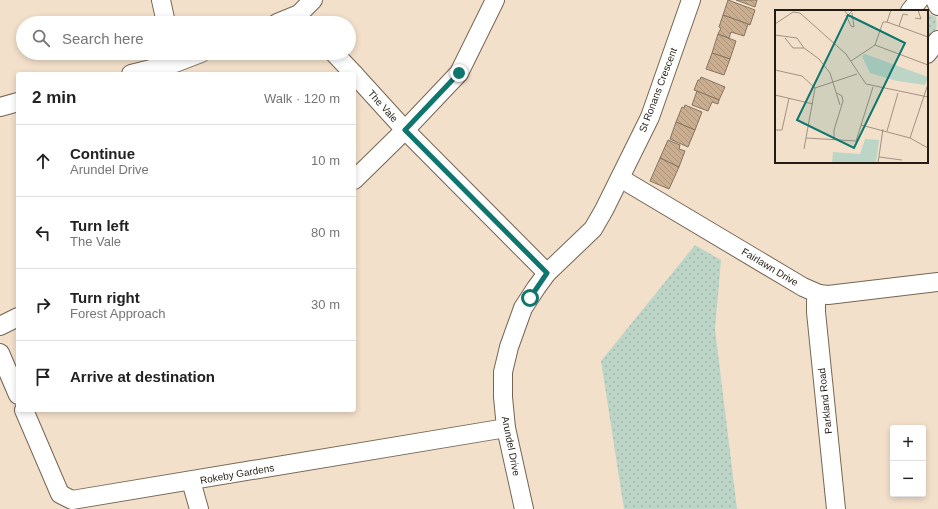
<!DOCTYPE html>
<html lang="en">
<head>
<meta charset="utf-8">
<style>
	body { margin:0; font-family:Arial,sans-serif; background:#f6f6f6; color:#222 }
	.controls { position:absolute; right:12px; bottom:12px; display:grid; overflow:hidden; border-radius:4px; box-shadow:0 2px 6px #0003 }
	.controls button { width:36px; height:36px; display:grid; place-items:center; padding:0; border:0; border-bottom:1px solid #e0e0e0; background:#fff; color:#222; font:20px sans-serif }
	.stop { position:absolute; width:12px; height:12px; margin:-9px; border:3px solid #0f766e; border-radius:50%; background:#fff }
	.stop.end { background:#0f766e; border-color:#fff; box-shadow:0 1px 4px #0008 }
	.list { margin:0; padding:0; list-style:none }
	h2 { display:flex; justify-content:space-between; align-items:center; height:52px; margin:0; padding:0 16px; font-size:17px }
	h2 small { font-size:13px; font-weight:400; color:#767676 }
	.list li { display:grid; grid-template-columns:26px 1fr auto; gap:12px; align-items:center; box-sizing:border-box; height:72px; padding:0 16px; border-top:1px solid #e0e0e0 }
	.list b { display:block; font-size:15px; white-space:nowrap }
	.list p { margin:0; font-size:13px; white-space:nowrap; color:#767676 }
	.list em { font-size:13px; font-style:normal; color:#767676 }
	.icon { flex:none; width:22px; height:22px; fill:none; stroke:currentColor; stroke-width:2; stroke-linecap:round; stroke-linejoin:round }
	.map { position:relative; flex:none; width:938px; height:509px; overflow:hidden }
	.search { position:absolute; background:#fff; box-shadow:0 2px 6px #0003; left:16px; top:16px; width:340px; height:44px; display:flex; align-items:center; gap:10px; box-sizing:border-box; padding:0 14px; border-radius:22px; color:#767676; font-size:15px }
	.panel { position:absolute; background:#fff; box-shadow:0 2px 6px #0003; left:16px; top:72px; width:340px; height:340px; border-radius:4px }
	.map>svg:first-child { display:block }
	.grass { fill:url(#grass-dots) }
	.building { fill:url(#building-back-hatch); stroke:#857461 }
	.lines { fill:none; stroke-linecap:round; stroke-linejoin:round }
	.minor-casing { stroke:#766553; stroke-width:20 }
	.minor { stroke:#fff; stroke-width:18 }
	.route { stroke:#0f766e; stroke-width:5 }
	.labels { text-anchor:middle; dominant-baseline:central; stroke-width:3; stroke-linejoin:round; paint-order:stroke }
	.street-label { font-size:10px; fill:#231c14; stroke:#fff }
	.inset-road { fill:none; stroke:#a09282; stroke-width:1 }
	.view { fill:#0f766e; fill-opacity:0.15; stroke:#0f766e; stroke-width:2 }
	.inset-edge { fill:none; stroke:#231c14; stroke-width:2 }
</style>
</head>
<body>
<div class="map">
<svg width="938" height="509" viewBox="0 0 938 509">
	<defs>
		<pattern id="grass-dots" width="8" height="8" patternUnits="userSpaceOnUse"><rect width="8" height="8" fill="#bcd5c7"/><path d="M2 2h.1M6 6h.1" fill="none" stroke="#a1b6aa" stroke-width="1.8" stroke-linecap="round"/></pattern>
		<pattern id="building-back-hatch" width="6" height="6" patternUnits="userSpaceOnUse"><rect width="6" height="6" fill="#cbae8f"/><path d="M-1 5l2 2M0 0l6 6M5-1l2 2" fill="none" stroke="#ae957a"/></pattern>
	</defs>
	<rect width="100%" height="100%" fill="#f3e0cb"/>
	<g class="grass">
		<path d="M927 13 936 17C938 30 935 38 927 47Z"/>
		<path d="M695 245 721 260 715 329 737 509H624L601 361Z"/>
	</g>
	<g class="building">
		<path d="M728 0 755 10 750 25 723 15Z"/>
		<path d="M736 0H757L755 7Z"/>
		<path d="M723 15 748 24 744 36 731 32 729 38 718 34 721 28 719 27Z"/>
		<path d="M718 34 736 41 730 59 712 53Z"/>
		<path d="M712 53 730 59 724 75 706 69Z"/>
		<path d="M701 77 725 87 719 100 694 90 698 80H700Z"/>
		<path d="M697 91 719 100 718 104 712 102 708 111 692 105Z"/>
		<path d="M685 105 702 112 695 130 676 122 682 107 684 108Z"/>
		<path d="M676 122 695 130 688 147 670 139Z"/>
		<path d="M668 140 680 145 679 149 685 151 679 167 660 158Z"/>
		<path d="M660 158 679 167 669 189 650 181Z"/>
	</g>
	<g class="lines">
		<defs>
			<g id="minor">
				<path d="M161 0 166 23"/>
				<path d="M935 0 938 6"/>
				<path d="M910 11 919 0"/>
				<path d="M277 23 299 14 313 0"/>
				<path d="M334 53 354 74"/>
				<path d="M927 54 938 40"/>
				<path d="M131 74 175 63 201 53"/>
				<path d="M354 74 405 130 547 273"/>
				<path d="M0 107 18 102"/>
				<path d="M620 178 803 287 819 294 828 295 938 282"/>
				<path d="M354 180 405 130 459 73 495 0"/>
				<path d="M819 294 816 301V312L836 509"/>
				<path d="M0 326 18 317"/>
				<path d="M0 353 18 395"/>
				<path d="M24 410 60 494 72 500 506 428"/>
				<path d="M191 481 199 509"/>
				<path d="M524 509 506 428 503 397V372L509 347 523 308 536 288 547 273 593 229 604 210 650 117 691 0"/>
			</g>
		</defs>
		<use href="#minor" class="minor-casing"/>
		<use href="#minor" class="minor"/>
	</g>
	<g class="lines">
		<path class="route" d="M459 73 405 130 547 273 530 298"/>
	</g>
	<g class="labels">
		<g class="street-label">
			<text transform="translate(658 90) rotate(-69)">St Ronans Crescent</text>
			<text transform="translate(383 106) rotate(48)">The Vale</text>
			<text transform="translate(770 267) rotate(31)">Fairlawn Drive</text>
			<text transform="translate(825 401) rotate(-96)">Parkland Road</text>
			<text transform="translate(511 446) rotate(79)">Arundel Drive</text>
			<text transform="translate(237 474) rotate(-10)">Rokeby Gardens</text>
		</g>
	</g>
	<g transform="translate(775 10)">
		<rect width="153" height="153" fill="#f3e0cb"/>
		<path d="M90 44 153 67 150 75 122 71 95 63 87 46ZM90 129 104 130 101 153H57L58 142 85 144Z" fill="#bcd5c7"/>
		<path class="inset-road" d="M69 0 73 5 78 0M71 5 76 16 79 17 77 3M140 8 146 9 143 0M112 12 153 27M112 12 116 0M0 14 18 2 25 3 71 44 91 74 153 87M124 16 128 4 133 5M0 25 22 28 29 38 44 49 55 63 65 95M10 28 18 38H29M100 35 153 55M76 51 100 35 108 12H112M0 60 27 66 40 78 29 139M40 78 82 64M0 85 38 94M86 115 135 128 153 138M0 120H7L14 88M112 121 123 83M31 128 81 131 98 77M135 128 153 74M59 130V120L68 91 67 86 62 83M104 147 127 150M103 153 108 119"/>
		<path class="view" d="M73 5 130 33 79 138 22 110Z"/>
		<rect width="153" height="153" class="inset-edge"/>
	</g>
</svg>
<div class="controls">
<button>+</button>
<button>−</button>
</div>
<div class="stop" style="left:530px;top:298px"></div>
<div class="stop end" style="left:459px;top:73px"></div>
<div class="search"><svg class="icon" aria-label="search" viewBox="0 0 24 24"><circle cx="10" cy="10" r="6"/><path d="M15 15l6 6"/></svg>Search here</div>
<section class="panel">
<h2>2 min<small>Walk · 120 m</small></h2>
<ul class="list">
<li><svg class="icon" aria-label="ahead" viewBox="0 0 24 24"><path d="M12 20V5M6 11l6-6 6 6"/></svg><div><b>Continue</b><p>Arundel Drive</p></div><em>10 m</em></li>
<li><svg class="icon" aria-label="left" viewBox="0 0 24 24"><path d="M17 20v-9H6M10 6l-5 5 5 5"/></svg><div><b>Turn left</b><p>The Vale</p></div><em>80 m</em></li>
<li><svg class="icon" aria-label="right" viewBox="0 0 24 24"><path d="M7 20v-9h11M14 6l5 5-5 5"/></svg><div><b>Turn right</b><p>Forest Approach</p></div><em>30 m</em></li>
<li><svg class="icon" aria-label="arrive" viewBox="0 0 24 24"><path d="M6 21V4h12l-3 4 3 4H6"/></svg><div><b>Arrive at destination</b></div></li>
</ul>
</section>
</div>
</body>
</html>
